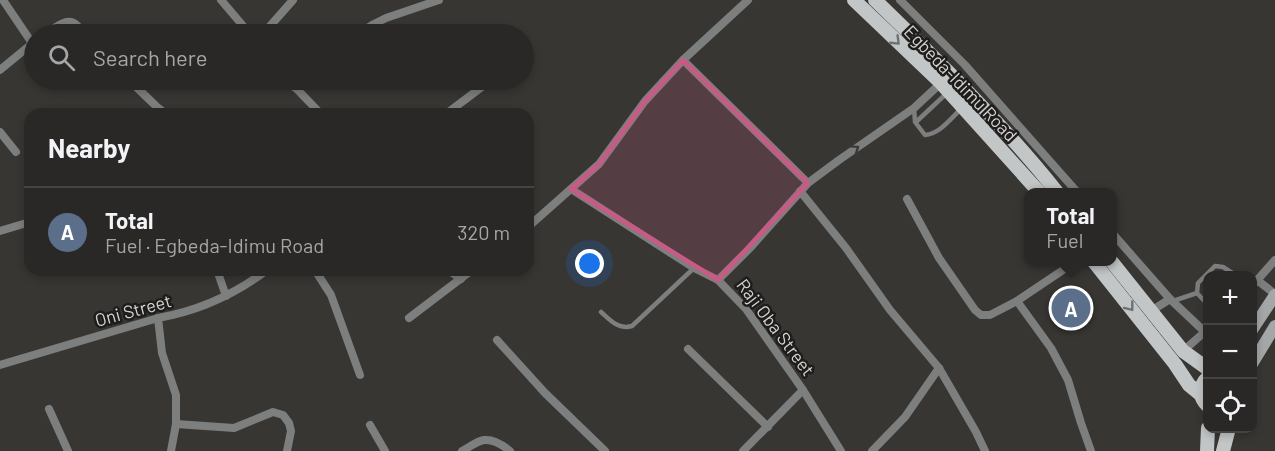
<!DOCTYPE html>
<html lang="en">
<head>
<meta charset="utf-8">
<style>
	body { margin:0; font-family:Barlow,sans-serif; background:#363432; color:#f1f3f6 }
	.controls { position:absolute; right:18px; bottom:18px; display:grid; overflow:hidden; border-radius:12px; box-shadow:0 3px 9px #0003 }
	.controls button { width:54px; height:54px; display:grid; place-items:center; padding:0; border:0; border-bottom:2px solid #464443; background:#2a2826; color:#f1f3f6; font:30px sans-serif }
	.you { position:absolute; left:590px; top:264px; width:21px; height:21px; margin:-15px; border:4px solid #fff; border-radius:50%; background:#1a73e8; box-shadow:0 0 0 9px #1a73e833 }
	.badge { display:grid; place-items:center; width:39px; height:39px; border-radius:50%; background:#52cdcf; color:#fff; font-size:20px; font-weight:700 }
	.pin { position:absolute; translate:-50% -50%; border:3px solid #fff; box-shadow:0 2px 6px #0006 }
	.popup { position:absolute; left:1024px; top:188px; width:93px; height:78px; box-sizing:border-box; display:grid; place-content:center; border-radius:12px; background:#2a2826; filter:drop-shadow(0 2px 4px #0005); font-size:20px; white-space:nowrap; color:#a5a6a7 }
	.popup b { font-size:22px; color:#f1f3f6 }
	.popup::after { content:''; position:absolute; left:50%; top:100%; margin-left:-12px; border:12px solid transparent; border-top-color:#2a2826 }
	.list { margin:0; padding:0; list-style:none }
	h2 { display:flex; justify-content:space-between; align-items:center; height:78px; margin:0; padding:0 24px; font-size:26px }
	h2 small { font-size:20px; font-weight:400; color:#a5a6a7 }
	.list li { display:grid; grid-template-columns:39px 1fr auto; gap:18px; align-items:center; box-sizing:border-box; height:90px; padding:0 24px; border-top:2px solid #464443 }
	.list b { display:block; font-size:22px; white-space:nowrap }
	.list p { margin:0; font-size:20px; white-space:nowrap; color:#a5a6a7 }
	.list em { font-size:20px; font-style:normal; color:#a5a6a7 }
	.icon { flex:none; width:33px; height:33px; fill:none; stroke:currentColor; stroke-width:2; stroke-linecap:round; stroke-linejoin:round }
	.map { position:relative; flex:none; width:1275px; height:451px; overflow:hidden }
	.search { position:absolute; background:#2a2826; box-shadow:0 3px 9px #0003; left:24px; top:24px; width:510px; height:66px; display:flex; align-items:center; gap:15px; box-sizing:border-box; padding:0 21px; border-radius:33px; color:#a5a6a7; font-size:22px }
	.panel { position:absolute; background:#2a2826; box-shadow:0 3px 9px #0003; left:24px; top:108px; width:510px; height:168px; border-radius:18px }
	.map>svg:first-child { display:block }
	.lines { fill:none; stroke-linecap:round; stroke-linejoin:round }
	.lane { stroke:#7d7e7e; stroke-width:4.5 }
	.street { stroke:#7d7e7e; stroke-width:8 }
	.secondary { stroke:#a4a7a7; stroke-width:12 }
	.primary { stroke:#c2c6c6; stroke-width:14 }
	.oneway { stroke:#707271 }
	.oneway2 { stroke:#3a3a39 }
	.marked { fill:#c95a85; fill-opacity:0.2; stroke:#c95a85; stroke-width:4.5; stroke-linejoin:round }
	.labels { text-anchor:middle; dominant-baseline:central; stroke-width:5; stroke-linejoin:round; paint-order:stroke }
	.street-label { font-size:18px; fill:#d5d4d3; stroke:#1e1d1c }
</style>
</head>
<body>
<div class="map">
<svg width="1275" height="451" viewBox="0 0 1275 451">
	<rect width="100%" height="100%" fill="#383633"/>
	<g class="lines">
		<g class="lane">
			<path d="M914 108 915 122 925 135C940 134 951 118 962 108"/>
			<path d="M916 122 947 93"/>
			<path d="M1173 301 1197 293"/>
			<path d="M1208 305 1197 293 1198 283 1215 266 1223 267 1237 276"/>
			<path d="M601 312C610 320 618 330 632 326L694 268"/>
		</g>
		<g class="street">
			<path d="M3 0 32 43"/>
			<path d="M221 0 250 34"/>
			<path d="M900 0 965 65 1077 192"/>
			<path d="M46 34C52 30 65 18 74 23 78 25 82 31 85 34"/>
			<path d="M263 34 293 0"/>
			<path d="M358 34 374 24 386 18 439 0"/>
			<path d="M524 55 526 53"/>
			<path d="M683 60 808 183"/>
			<path d="M0 70 34 42"/>
			<path d="M129 80 156 106 166 114"/>
			<path d="M288 80 321 114"/>
			<path d="M294 87 304 80"/>
			<path d="M446 114 491 80"/>
			<path d="M0 132 16 152"/>
			<path d="M571 189 694 268 718 280 746 309 803 390 841 451"/>
			<path d="M800 191 846 248 890 310 939 368 976 432 985 451"/>
			<path d="M907 199 939 258 975 310 981 315H990L1017 301 1075 262"/>
			<path d="M528 227 599 164 645 101 683 60 748 0"/>
			<path d="M0 231 30 222"/>
			<path d="M1113 234 1170 299 1205 332"/>
			<path d="M217 270 226 296"/>
			<path d="M315 270 331 295 360 375"/>
			<path d="M448 270 461 279"/>
			<path d="M718 280 750 248 808 183 839 160 914 108 941 83"/>
			<path d="M1257 280 1275 294"/>
			<path d="M1252 286 1275 260"/>
			<path d="M1017 301 1051 348 1068 380 1081 423 1091 451"/>
			<path d="M1151 311 1170 299"/>
			<path d="M158 318 162 353 176 395V424L171 451"/>
			<path d="M409 318 472 270"/>
			<path d="M497 340 545 393 605 451"/>
			<path d="M688 349 768 427"/>
			<path d="M1183 351 1207 330"/>
			<path d="M0 365 158 318C198 311 234 295 267 270"/>
			<path d="M49 409 68 451"/>
			<path d="M176 424 234 428 273 412 283 415 289 423 291 431 287 451"/>
			<path d="M370 425 385 451"/>
			<path d="M462 451C468 448 477 441 484 440 493 439 504 446 510 451"/>
			<path d="M743 451 803 390"/>
			<path d="M872 451 905 417 939 368"/>
		</g>
		<g class="secondary">
			<path d="M1252 330 1275 295"/>
			<path d="M1252 364 1275 326"/>
		</g>
		<g class="primary">
			<path d="M854 0 941 83 1039 192"/>
			<path d="M875 0C938 61 1002 123 1057 192"/>
			<path d="M1094 262 1175 364 1189 385 1200 394"/>
			<path d="M1112 262 1183 351 1208 369"/>
			<path d="M1208 377C1199 386 1198 397 1208 406"/>
			<path d="M1207 451 1208 428"/>
			<path d="M1223 451 1229 428"/>
		</g>
	</g>
	<defs><path id="oneway-chevron" d="M-2-3.5L2.5 0L-2 3.5" fill="none" stroke-width="1.6" stroke-linecap="round" stroke-linejoin="round" transform="scale(1.5)"/></defs>
	<g class="oneway">
		<use href="#oneway-chevron" transform="translate(896 41) rotate(44)"/>
		<use href="#oneway-chevron" transform="translate(1130 307) rotate(52)"/>
	</g>
	<use class="oneway2" href="#oneway-chevron" transform="translate(855 149) rotate(-35)"/>
	<path class="marked" d="M683 60 808 183 718 280 571 189 599 164 645 101Z"/>
	<g class="labels">
		<g class="street-label">
			<text transform="translate(961 83) rotate(46)">Egbeda-Idimu Road</text>
			<text transform="translate(133 310) rotate(-15)">Oni Street</text>
			<text transform="translate(776 327) rotate(53)">Raji Oba Street</text>
		</g>
	</g>
</svg>
<div class="controls">
<button>+</button>
<button>−</button>
<button><svg class="icon" aria-label="locate" viewBox="0 0 24 24"><circle cx="12" cy="12" r="6"/><path d="M12 2v4M12 18v4M2 12h4M18 12h4"/></svg></button>
</div>
<div class="you"></div>
<div class="pin badge" style="left:1071px;top:308px;background:#5c6f8a">A</div>
<div class="popup"><b>Total</b>Fuel</div>
<div class="search"><svg class="icon" aria-label="search" viewBox="0 0 24 24"><circle cx="10" cy="10" r="6"/><path d="M15 15l6 6"/></svg>Search here</div>
<section class="panel">
<h2>Nearby<small></small></h2>
<ul class="list">
<li><span class="badge" style="background:#5c6f8a">A</span><div><b>Total</b><p>Fuel · Egbeda-Idimu Road</p></div><em>320 m</em></li>
</ul>
</section>
</div>
</body>
</html>
